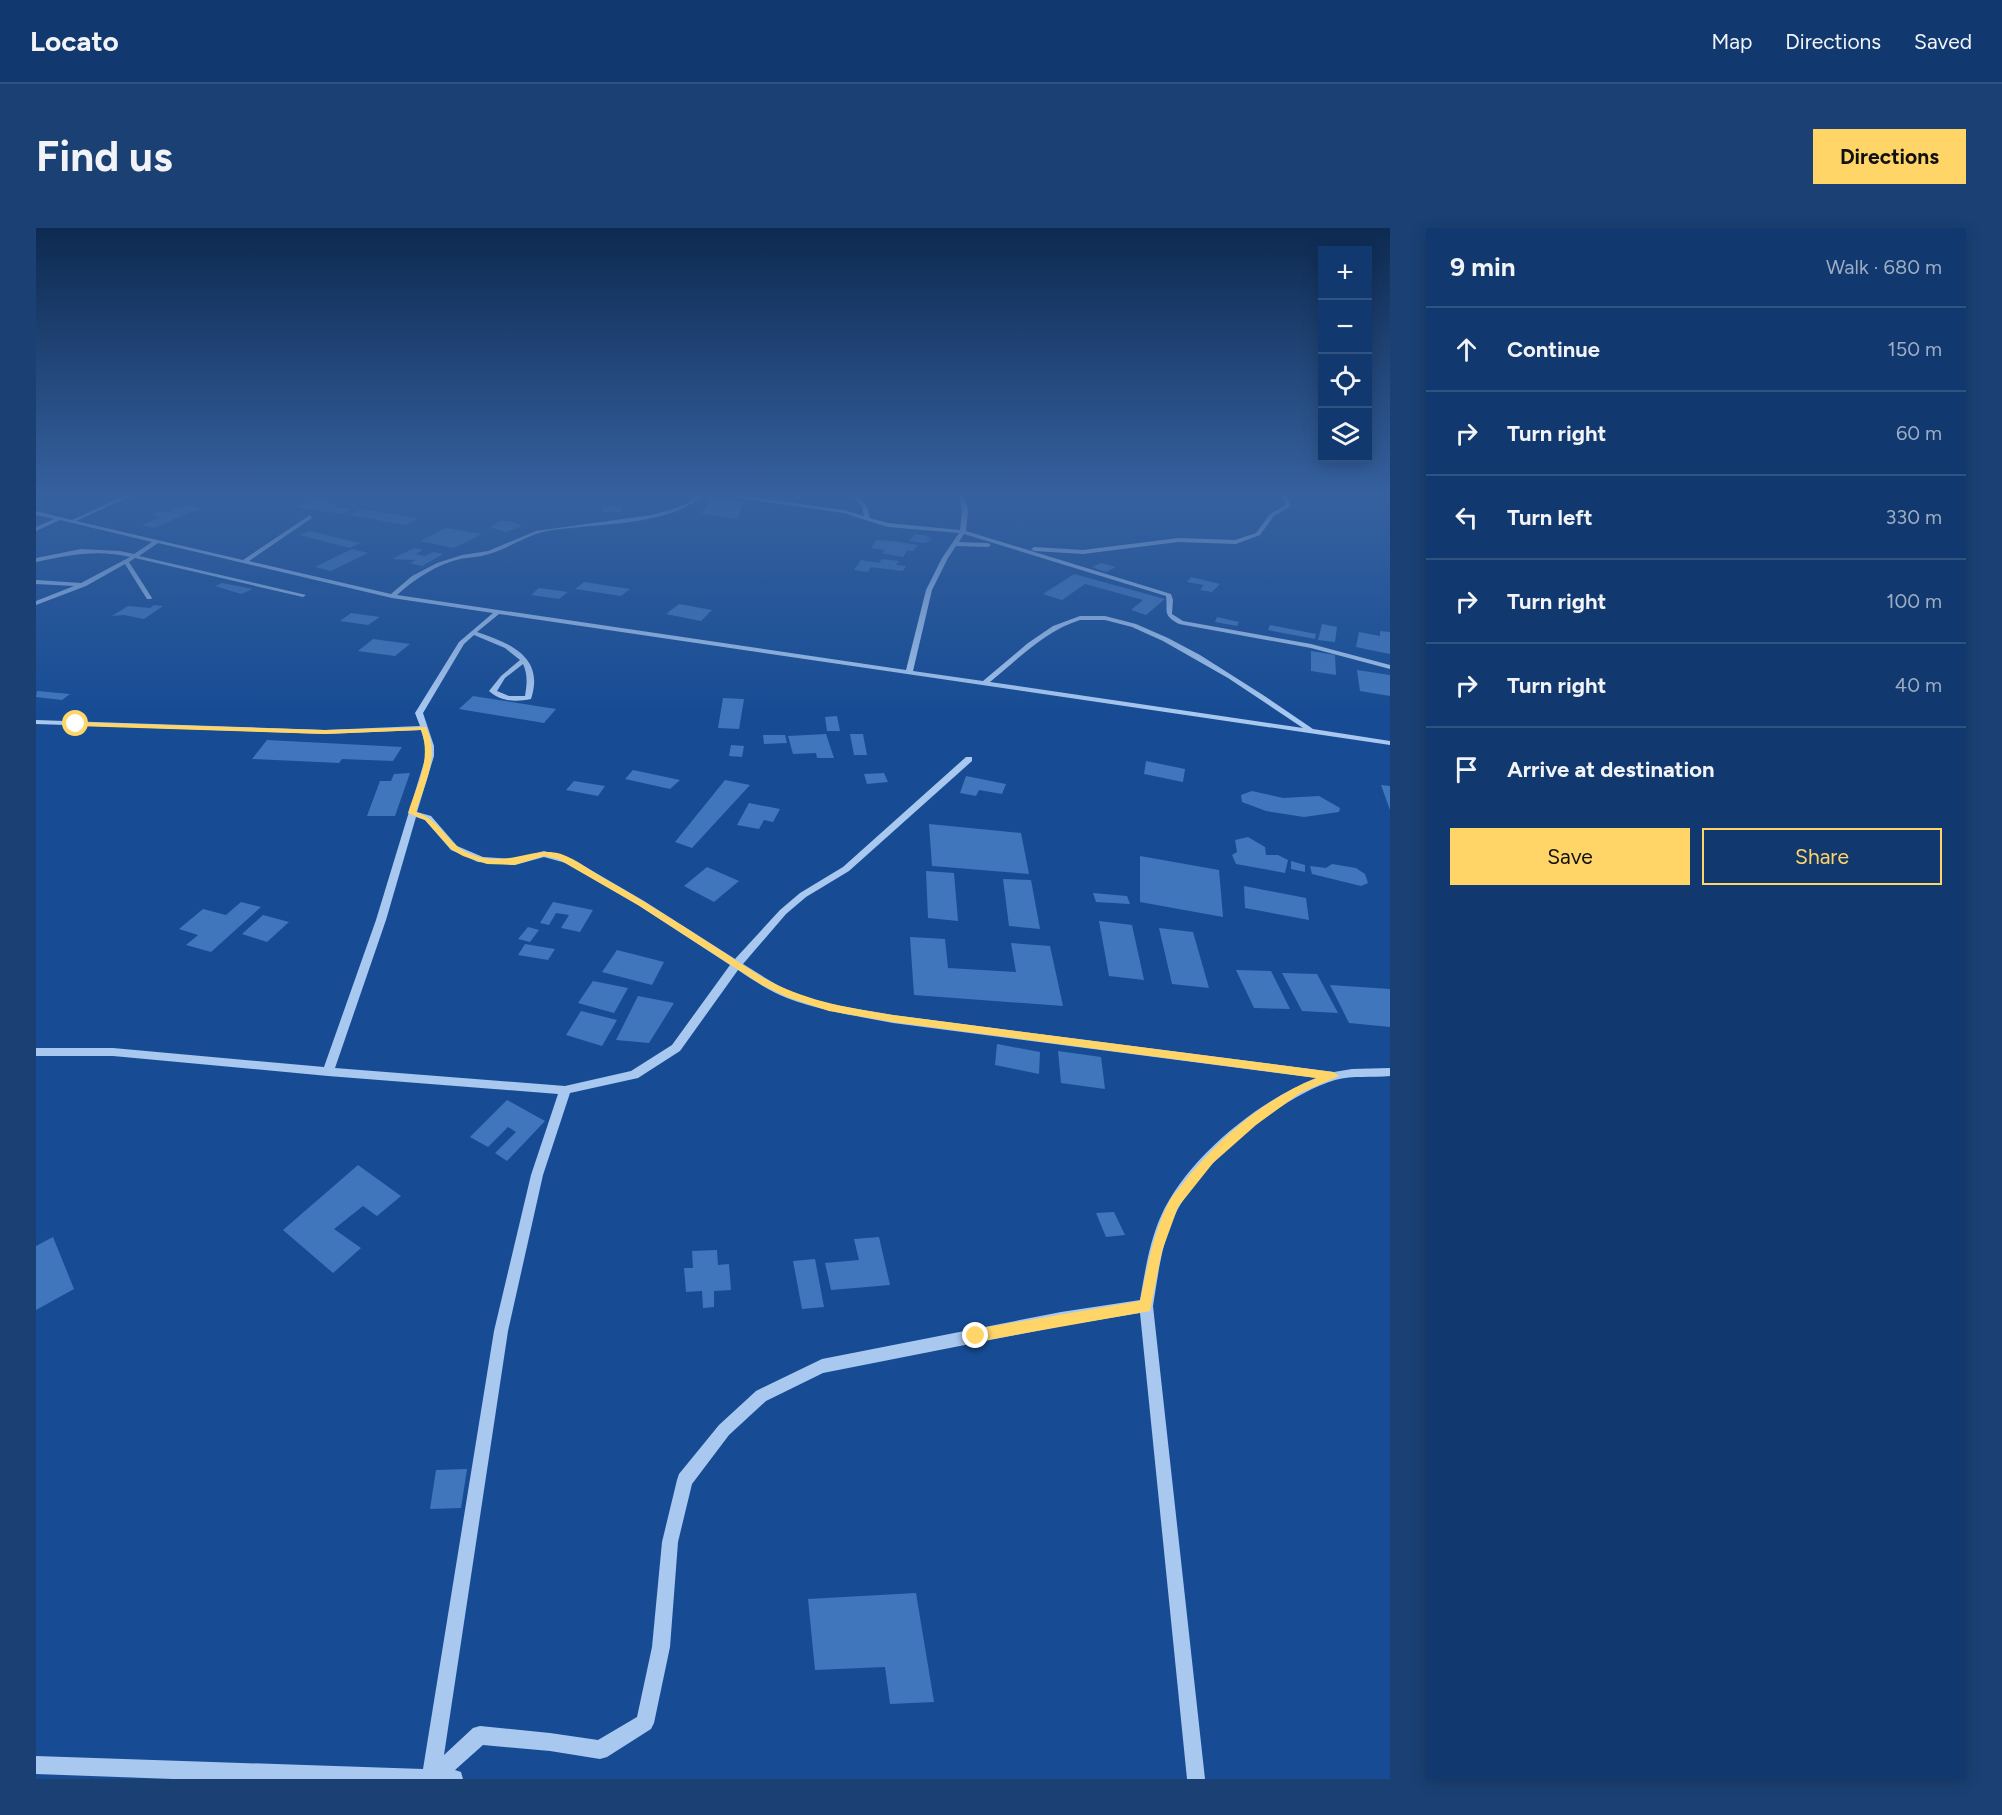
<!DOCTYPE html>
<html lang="en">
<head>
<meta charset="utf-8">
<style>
	body { margin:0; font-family:Figtree,sans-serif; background:#1a4074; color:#f1f3f6 }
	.controls { position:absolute; right:18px; top:18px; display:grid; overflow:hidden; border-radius:0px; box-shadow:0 3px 15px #0003 }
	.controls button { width:54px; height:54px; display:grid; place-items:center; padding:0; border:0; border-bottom:2px solid #305382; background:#11396f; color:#f1f3f6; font:30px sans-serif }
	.stop { position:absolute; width:18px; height:18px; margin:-14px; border:4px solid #ffd567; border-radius:50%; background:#fff }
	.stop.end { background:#ffd567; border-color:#fff; box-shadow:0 2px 6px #0008 }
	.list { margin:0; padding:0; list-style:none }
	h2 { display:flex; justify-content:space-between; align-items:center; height:78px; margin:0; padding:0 24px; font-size:26px }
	h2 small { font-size:20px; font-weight:400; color:#9cacc3 }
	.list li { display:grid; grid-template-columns:39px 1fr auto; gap:18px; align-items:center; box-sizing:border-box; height:84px; padding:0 24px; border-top:2px solid #305382 }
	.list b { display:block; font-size:22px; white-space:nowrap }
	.list em { font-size:20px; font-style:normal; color:#9cacc3 }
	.actions { display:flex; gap:12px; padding:18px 24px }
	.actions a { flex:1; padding:14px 0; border:2px solid #ffd567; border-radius:0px; text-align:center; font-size:21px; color:#ffd567 }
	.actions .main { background:#ffd567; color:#111 }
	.icon { flex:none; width:33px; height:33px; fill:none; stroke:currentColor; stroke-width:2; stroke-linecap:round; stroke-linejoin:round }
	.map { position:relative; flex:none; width:1354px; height:1551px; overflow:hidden; border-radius:0px }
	header { display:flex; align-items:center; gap:36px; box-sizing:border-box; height:84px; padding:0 30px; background:#11396f; border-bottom:2px solid #305382 }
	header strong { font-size:28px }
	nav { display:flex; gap:33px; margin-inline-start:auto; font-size:21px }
	.intro { display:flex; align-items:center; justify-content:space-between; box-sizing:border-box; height:144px; padding:0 36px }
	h1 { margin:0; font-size:42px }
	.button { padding:15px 27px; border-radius:0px; background:#ffd567; color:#111; font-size:21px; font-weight:700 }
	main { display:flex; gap:36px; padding:0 36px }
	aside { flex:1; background:#11396f; border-radius:0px; box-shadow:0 3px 15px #0003 }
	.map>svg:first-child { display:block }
	.building { fill:#4076bc }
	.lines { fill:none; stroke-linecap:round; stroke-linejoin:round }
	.minor { fill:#a8c8f0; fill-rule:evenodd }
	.route { fill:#ffd567 }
</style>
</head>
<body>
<header>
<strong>Locato</strong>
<nav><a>Map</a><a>Directions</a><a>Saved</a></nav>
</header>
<div class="intro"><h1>Find us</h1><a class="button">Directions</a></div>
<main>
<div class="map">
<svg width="1354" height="1551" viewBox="0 0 1354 1551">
	<rect width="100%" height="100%" fill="#174c94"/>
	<g class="building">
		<path d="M675 270 708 273 701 291 666 286Z"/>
		<path d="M276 272 304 276 299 279 315 281 305 286 260 279Z"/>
		<path d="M148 277 168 281 152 285 118 300 106 297 125 289 115 287 126 283 145 286 133 283Z"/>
		<path d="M568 278H586L585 284H566Z"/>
		<path d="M325 281 382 290 370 297 313 287Z"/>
		<path d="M464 293H475L486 298 470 304 454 299Z"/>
		<path d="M410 300 446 306 418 320 384 313Z"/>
		<path d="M273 303 324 315 314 320 264 307Z"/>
		<path d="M879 306 893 308 891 310 896 311 889 315 873 313Z"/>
		<path d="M840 312 856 313 882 317 877 323H871L867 329 846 325 849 322 835 320Z"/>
		<path d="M378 320 387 322 379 326 389 328 397 324 407 326 386 338 374 335 380 332 356 331Z"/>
		<path d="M316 321 332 325 295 343 279 339Z"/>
		<path d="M846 331 863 333 860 337 870 338 867 343 835 339 832 344 818 342 825 332 843 335Z"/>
		<path d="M1065 335 1080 339 1070 344 1056 339Z"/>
		<path d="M1038 346 1129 371 1110 387 1095 382 1107 372 1049 356 1026 372 1007 366Z"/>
		<path d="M1155 349 1184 356 1176 364 1164 362 1168 357 1151 354Z"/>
		<path d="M548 354 594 361 585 368 539 361Z"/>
		<path d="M186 355 217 361 205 366 179 358Z"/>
		<path d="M503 360 532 364 523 371 495 367Z"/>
		<path d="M643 376 676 382 665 393 630 386Z"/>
		<path d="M118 377 127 378 108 391 88 387 76 388 92 378 114 380Z"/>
		<path d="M315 385 344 389 332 397 304 393Z"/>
		<path d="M1181 389 1203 394 1201 398 1179 394Z"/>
		<path d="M1286 396 1301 399 1299 414 1282 412Z"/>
		<path d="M1234 397 1280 406 1279 411 1232 402Z"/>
		<path d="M1344 403 1354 404V426L1320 419 1323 404 1344 408Z"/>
		<path d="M337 411 374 416 359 428 322 423Z"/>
		<path d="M1275 423 1299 427 1300 447 1275 443Z"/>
		<path d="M1321 442 1354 447V468L1324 463Z"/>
		<path d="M1 463 34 466 26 472 0 469Z"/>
		<path d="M437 468 520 481 508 495 423 481Z"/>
		<path d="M687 470 708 471 703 501 682 500Z"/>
		<path d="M801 488 804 503H791L789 489Z"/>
		<path d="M790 506 798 530H781L780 525 757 526 752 508Z"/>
		<path d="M814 506H827L831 527H818Z"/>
		<path d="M727 507H749L751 515 728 516Z"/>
		<path d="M231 512 366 519 357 533 306 531 303 535 216 531Z"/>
		<path d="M695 517 708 518 706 529 693 528Z"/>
		<path d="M1110 533 1149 541 1147 554 1108 546Z"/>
		<path d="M597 542 644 552 634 561 589 551Z"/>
		<path d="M374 545 359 588H331L344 553H355L358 546Z"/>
		<path d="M848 545 852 554 831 556 828 546Z"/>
		<path d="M930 548 970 556 966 566 943 562 940 568 924 565Z"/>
		<path d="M689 552 714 557 656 620 639 614Z"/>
		<path d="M538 553 569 558 562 568 530 562Z"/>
		<path d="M1345 557 1354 558V582Z"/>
		<path d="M1216 563 1247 570 1283 568 1304 580 1303 584 1268 589 1230 583 1206 574 1205 567Z"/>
		<path d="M713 575 744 581 737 594 728 592 723 601 701 597Z"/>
		<path d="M893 596 985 605 993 646 896 638Z"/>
		<path d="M1212 609 1229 619 1230 627H1242L1252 632 1249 645 1200 636 1196 627 1201 624 1199 612Z"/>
		<path d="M1104 628 1183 642 1187 689 1104 674Z"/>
		<path d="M1255 633 1269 637V644L1255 641Z"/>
		<path d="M1296 636 1320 640 1329 646 1332 655 1325 658 1276 646 1274 638 1290 640Z"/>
		<path d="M671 639 703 653 678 674 648 658Z"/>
		<path d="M890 643 918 645 922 693 892 690Z"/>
		<path d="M967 651 995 652 1004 701 973 698Z"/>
		<path d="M1208 658 1270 670 1273 692 1209 680Z"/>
		<path d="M1057 665 1091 668 1094 676 1060 674Z"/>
		<path d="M205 674 225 679 175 724 150 717 162 707 143 701 167 681 190 687Z"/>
		<path d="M517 674 557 682 544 704 525 700 533 687 520 685 513 697 504 695Z"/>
		<path d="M227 687 253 694 231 714 206 706Z"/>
		<path d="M1063 693 1096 697 1108 752 1073 748Z"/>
		<path d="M492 699 503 702 494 714 482 711Z"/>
		<path d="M1123 700 1157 704 1173 760 1136 756Z"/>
		<path d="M874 709 909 711 912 740 980 744 975 715 1014 718 1027 778 878 767Z"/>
		<path d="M489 716 519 721 512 732 482 727Z"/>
		<path d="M581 722 628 734 616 757 566 744Z"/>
		<path d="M1200 742 1235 743 1254 781 1218 780Z"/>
		<path d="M1246 745 1281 746 1302 785 1266 783Z"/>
		<path d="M557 753 592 760 578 785 542 775Z"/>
		<path d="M1294 757 1354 761V799L1313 795Z"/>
		<path d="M602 768 638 775 613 815 580 812Z"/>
		<path d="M545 783 581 792 566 818 530 807Z"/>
		<path d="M961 816 1004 824 1003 846 959 837Z"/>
		<path d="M1022 823 1065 829 1069 861 1025 855Z"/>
		<path d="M471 872 509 893 471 933 459 925 480 904 472 899 452 919 434 909Z"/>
		<path d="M322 937 365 968 341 988 327 978 298 1001 325 1020 297 1045 247 1002Z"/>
		<path d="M1078 984 1089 1007 1070 1009 1060 985Z"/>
		<path d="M17 1009 38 1061 0 1082V1018Z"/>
		<path d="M843 1009 854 1057 795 1062 789 1035 823 1032 818 1011Z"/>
		<path d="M681 1022 682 1037 693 1036 695 1062 678 1063V1079L667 1080 666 1063 650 1064 648 1040H657L656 1023Z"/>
		<path d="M779 1031 788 1079 766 1081 757 1033Z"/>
		<path d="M431 1241 425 1280 394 1281 400 1242Z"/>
		<path d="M880 1365 898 1474 854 1476 849 1439 779 1442 772 1371Z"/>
	</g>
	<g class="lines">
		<g class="minor">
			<path d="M88 268H95L40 293 207 332 274 287 276 290 213 333 355 366 376 348 401 335 426 327 452 323 500 303 615 287 634 282 651 276 660 268H666C631 299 557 295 511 303 491 307 475 319 456 325 446 329 435 329 424 331 400 337 380 350 361 367L870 442 890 362 906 330 923 305 852 299 807 285 690 268H705L808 282 828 288 826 279 817 268H822L831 279 834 290 852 295 924 302 926 282 923 268H928L932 282 930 303 1135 366 1137 372 1136 386 1147 393 1275 416 1354 437V441L1275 420 1143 396C1126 387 1132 384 1130 368L928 306 923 314 952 315 955 317 952 319 920 318 912 330 896 362 877 443 947 453 992 415 1017 398 1044 388H1069L1100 396 1132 410 1164 427 1227 467 1277 501 1354 513V517L463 386 441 404C474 415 509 429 495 471 480 474 465 474 453 463L465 448 484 432 469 420 438 407 428 416 387 485 398 518V528L381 584 395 588 421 618 447 629 479 631 508 623 536 631 608 673 699 731 744 682 764 665 807 639 930 529H936V533L813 643 770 669 750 686 707 736C723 746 738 756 756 764 788 777 823 781 857 787L1298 844 1316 841 1354 840V848C1336 850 1317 847 1299 852 1245 868 1161 937 1138 989 1125 1017 1122 1048 1117 1078L1169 1551H1151L1104 1085 1025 1098 787 1145 730 1173 693 1207 656 1256 642 1314 634 1419 618 1495 615 1501 571 1529 564 1531 514 1523 447 1517 419 1542 425 1544 427 1551H137L0 1546V1528L387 1541 458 1103 495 947 522 866 292 848 77 828H0V820H77L288 839 340 692 390 528V518L385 502 289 506 0 496V492L289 502 384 498 379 485 423 414 457 385 356 370 122 315 103 328 270 367 267 369 99 330 93 334 116 370 115 371H111L89 336 50 358 0 377V373L38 358 0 356V352L45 355 94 329C61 321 32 327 0 334V330L45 321 84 323 98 326 116 314 24 292 0 303V299L18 291 0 287V283L36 292ZM1044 392H1069L1096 399 1127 413 1192 450 1267 500 954 454C982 431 1009 403 1044 392ZM487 436C492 447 491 456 489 468H473L461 463 469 450ZM380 589 389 592 415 622 442 634 479 637 508 629 530 635 602 677 694 737 636 817 595 843 529 858 299 840 350 692ZM702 742C717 752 733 763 751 770 785 783 821 788 857 795L1280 850C1222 873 1151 930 1125 988 1113 1015 1109 1044 1104 1072L1025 1084 786 1131 720 1163 683 1197 643 1246 641 1252 626 1314 616 1419 601 1489 562 1512 514 1505 444 1498 437 1500 408 1527 472 1103 507 947 534 865 602 850 644 823Z"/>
			<path d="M1245 268H1250L1255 278 1238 288 1224 307 1200 316 1142 314 1047 326 998 323 995 321 998 319 1047 322 1142 310 1199 312 1220 305 1234 286 1250 277Z"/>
		</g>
	</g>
	<linearGradient id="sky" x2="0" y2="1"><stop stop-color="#0d2a51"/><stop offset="0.55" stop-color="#36619f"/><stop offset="1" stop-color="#36619f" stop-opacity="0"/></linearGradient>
	<rect width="1354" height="485" fill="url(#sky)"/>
	<path class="route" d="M37 494 289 502 390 499C404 528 389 554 380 584 405 592 410 615 432 625 471 642 495 617 525 626 540 631 555 643 569 651 607 672 644 696 681 720 699 731 716 744 735 754 774 774 815 780 857 787L1297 844 1303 848 1264 865 1220 897 1177 935 1142 979 1126 1023 1114 1083 940 1114 933 1108 940 1101 1104 1073C1111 1040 1117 1006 1132 976 1135 968 1143 961 1148 954 1183 910 1229 870 1281 850L857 794 793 783 751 769 726 757 602 677 522 631 508 628 478 637 451 636 427 628 415 621 389 592 372 585C381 556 396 532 385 502L289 506 40 498Z"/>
</svg>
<div class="controls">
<button>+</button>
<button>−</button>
<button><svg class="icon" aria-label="locate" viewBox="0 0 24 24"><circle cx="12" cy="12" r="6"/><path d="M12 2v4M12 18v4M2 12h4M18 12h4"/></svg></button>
<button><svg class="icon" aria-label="layers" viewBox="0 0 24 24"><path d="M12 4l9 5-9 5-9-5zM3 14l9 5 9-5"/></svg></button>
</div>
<div class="stop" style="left:40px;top:496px"></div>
<div class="stop end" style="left:940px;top:1108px"></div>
</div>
<aside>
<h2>9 min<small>Walk · 680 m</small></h2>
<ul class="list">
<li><svg class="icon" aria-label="ahead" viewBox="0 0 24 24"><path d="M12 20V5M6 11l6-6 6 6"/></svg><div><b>Continue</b></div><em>150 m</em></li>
<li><svg class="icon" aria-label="right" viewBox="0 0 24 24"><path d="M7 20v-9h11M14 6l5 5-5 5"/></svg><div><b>Turn right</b></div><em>60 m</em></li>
<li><svg class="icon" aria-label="left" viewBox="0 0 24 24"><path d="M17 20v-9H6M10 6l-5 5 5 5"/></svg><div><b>Turn left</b></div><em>330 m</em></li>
<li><svg class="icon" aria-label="right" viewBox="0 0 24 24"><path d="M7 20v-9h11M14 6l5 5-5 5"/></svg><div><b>Turn right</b></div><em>100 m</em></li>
<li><svg class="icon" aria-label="right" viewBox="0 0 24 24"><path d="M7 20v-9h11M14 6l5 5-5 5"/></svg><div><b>Turn right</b></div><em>40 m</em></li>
<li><svg class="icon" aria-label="arrive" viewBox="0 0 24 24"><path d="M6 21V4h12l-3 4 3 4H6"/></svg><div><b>Arrive at destination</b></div></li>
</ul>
<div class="actions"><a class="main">Save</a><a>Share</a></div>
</aside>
</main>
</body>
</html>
